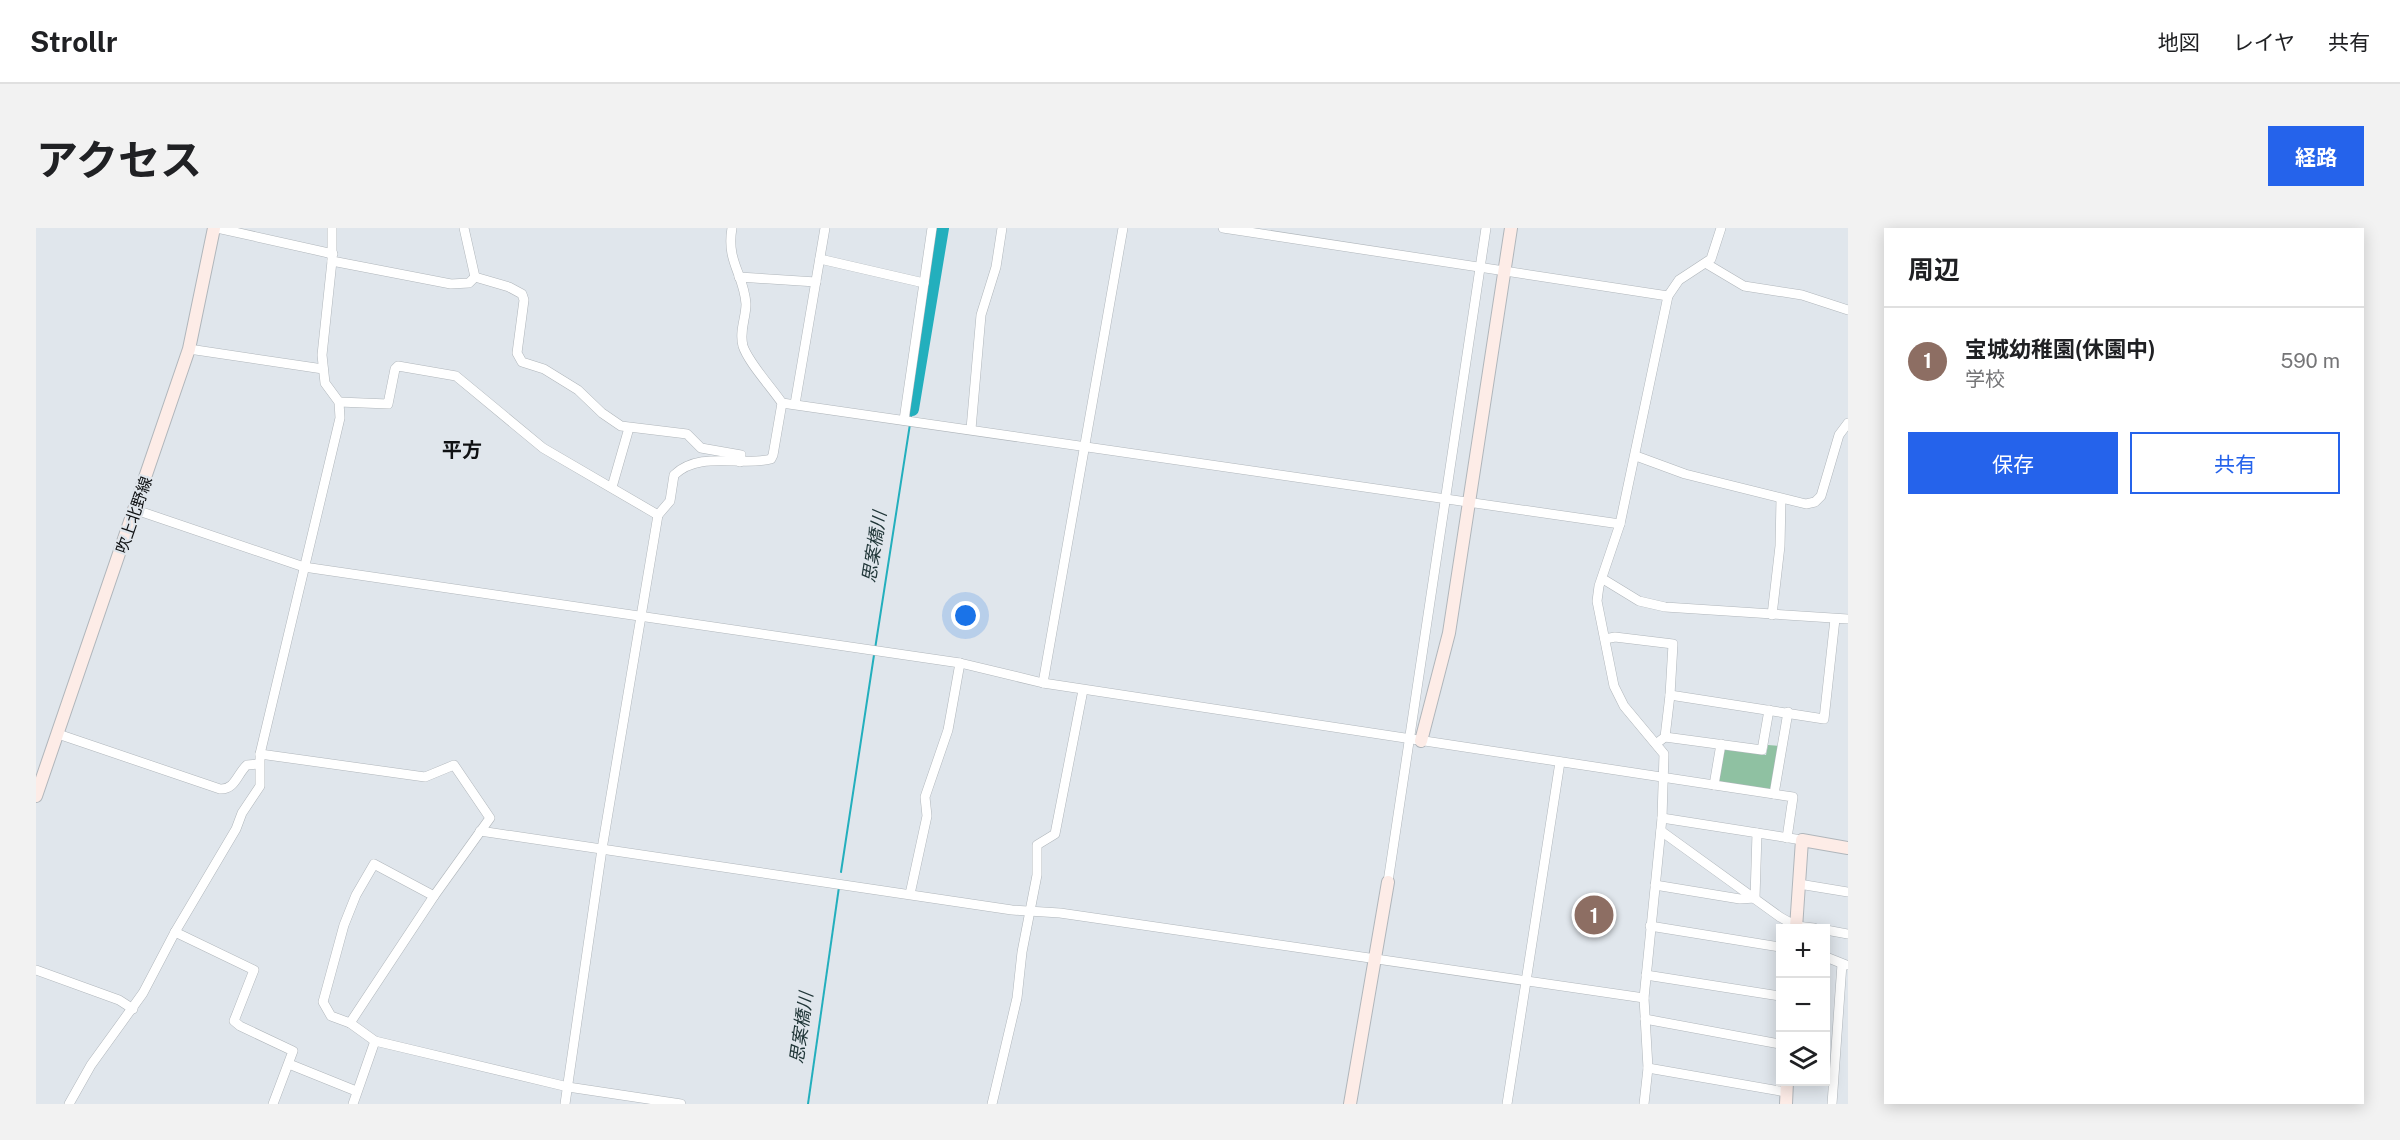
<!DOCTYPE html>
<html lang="ja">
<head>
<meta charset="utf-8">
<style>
	body { margin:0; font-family:"Public Sans","Noto Sans JP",sans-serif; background:#f2f2f2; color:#202124 }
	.controls { position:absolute; right:18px; bottom:18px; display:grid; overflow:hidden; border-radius:0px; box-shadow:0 3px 15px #0003 }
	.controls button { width:54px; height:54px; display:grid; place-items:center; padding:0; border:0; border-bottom:2px solid #e0e0e0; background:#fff; color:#202124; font:30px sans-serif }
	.you { position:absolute; left:930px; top:388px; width:21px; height:21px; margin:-15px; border:4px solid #fff; border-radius:50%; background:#1a73e8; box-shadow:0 0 0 9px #1a73e833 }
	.badge { display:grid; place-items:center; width:39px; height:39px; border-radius:50%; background:#2563eb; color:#fff; font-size:20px; font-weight:700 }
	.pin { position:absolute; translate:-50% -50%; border:3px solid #fff; box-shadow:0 2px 6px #0006 }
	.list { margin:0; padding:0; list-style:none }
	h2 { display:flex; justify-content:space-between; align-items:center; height:78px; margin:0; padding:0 24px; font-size:26px }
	h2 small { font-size:20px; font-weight:400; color:#757577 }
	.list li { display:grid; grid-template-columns:39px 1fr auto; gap:18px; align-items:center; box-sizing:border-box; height:108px; padding:0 24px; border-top:2px solid #e0e0e0 }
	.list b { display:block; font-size:22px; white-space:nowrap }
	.list p { margin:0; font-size:20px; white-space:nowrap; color:#757577 }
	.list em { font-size:20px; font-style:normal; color:#757577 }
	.actions { display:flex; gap:12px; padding:18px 24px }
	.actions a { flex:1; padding:14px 0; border:2px solid #2563eb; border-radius:0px; text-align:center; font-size:21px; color:#2563eb }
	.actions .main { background:#2563eb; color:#fff }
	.icon { flex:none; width:33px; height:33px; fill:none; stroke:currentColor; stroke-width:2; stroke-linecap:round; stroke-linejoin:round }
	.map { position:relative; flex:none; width:1812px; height:876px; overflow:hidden; border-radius:0px }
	header { display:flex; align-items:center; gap:36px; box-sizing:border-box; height:84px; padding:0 30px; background:#fff; border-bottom:2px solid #e0e0e0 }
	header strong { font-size:28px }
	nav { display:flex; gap:33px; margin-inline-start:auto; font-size:21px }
	.intro { display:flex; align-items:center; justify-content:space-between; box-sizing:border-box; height:144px; padding:0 36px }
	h1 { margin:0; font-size:42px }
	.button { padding:15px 27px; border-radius:0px; background:#2563eb; color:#fff; font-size:21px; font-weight:700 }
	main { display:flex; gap:36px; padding:0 36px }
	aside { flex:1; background:#fff; border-radius:0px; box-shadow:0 3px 15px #0003 }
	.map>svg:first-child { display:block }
	.green { fill:#8fc1a2 }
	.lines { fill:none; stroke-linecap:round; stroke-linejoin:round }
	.stream { stroke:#23afbd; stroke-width:2 }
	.river { stroke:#23afbd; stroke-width:14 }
	.street-casing { stroke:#b0b6bb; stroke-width:10 }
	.secondary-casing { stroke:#b0b6bb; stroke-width:14 }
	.street { stroke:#fff; stroke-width:9 }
	.secondary { stroke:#fdece7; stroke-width:12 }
	.labels { text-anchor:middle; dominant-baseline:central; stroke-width:4.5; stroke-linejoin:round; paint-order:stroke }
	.street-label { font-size:16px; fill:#0f1113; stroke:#e0e6ec }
	.water-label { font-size:18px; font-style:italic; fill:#203638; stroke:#e0e6ec }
	.quarter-label { font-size:20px; font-weight:bold; fill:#0f1113; stroke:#e0e6ec }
</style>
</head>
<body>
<header>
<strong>Strollr</strong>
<nav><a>地図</a><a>レイヤ</a><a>共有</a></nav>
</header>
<div class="intro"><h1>アクセス</h1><a class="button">経路</a></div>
<main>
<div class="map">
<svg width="1812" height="876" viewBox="0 0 1812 876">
	<rect width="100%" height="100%" fill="#e0e6ec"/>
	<path class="green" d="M1732 517 1744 518 1737 563 1685 555 1682 551 1689 521 1730 527Z"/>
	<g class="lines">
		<g class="stream">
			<path d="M875 190 876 181"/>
			<path d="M839 421 874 196"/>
			<path d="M805 644 838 427"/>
			<path d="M772 876 803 659"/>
		</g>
		<path class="river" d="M876 181 906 0"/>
		<defs>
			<g id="street">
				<path d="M181 0 297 26"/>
				<path d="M428 0 439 49"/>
				<path d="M1187 0 1632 68"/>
				<path d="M784 31 888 55"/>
				<path d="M296 33 415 56 433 55 439 49"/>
				<path d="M1671 36 1708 58 1766 67 1812 82"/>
				<path d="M439 49 473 59 486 66 488 72 481 125 486 134 508 141 542 162 566 185 585 198 651 206 665 220 705 227 704 234"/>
				<path d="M703 49 780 54"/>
				<path d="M153 121 287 141"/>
				<path d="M303 174 352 176 359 141 362 138 420 148 507 220 622 287"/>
				<path d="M746 175 1584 296"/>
				<path d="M759 176 789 0"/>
				<path d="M868 192 896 0"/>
				<path d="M935 201 945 87 960 39 966 0"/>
				<path d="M1600 228 1649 246 1770 276 1779 274 1785 268 1803 207 1812 195"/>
				<path d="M576 259 593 200"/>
				<path d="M100 282 268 339 924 435 1007 455 1757 569 1751 610"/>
				<path d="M1567 351 1603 373 1629 379 1812 391"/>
				<path d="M1736 387 1744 318 1745 271"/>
				<path d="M1569 411 1579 409 1637 416 1634 467"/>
				<path d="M1007 455 1087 0"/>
				<path d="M22 506 184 561C199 562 201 546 211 537L222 536"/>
				<path d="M1629 509 1726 522 1733 482"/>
				<path d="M1621 515 1629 509 1634 467 1788 491 1799 391"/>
				<path d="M224 526 389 549 418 537 454 590 398 668 314 795"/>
				<path d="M1678 557 1685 516"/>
				<path d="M1738 566 1752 484"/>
				<path d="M1626 590 1766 612"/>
				<path d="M444 603 976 682 1024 685 1608 770"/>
				<path d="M1625 603 1744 689 1760 698 1778 700"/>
				<path d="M1352 654 1450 0"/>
				<path d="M1763 656 1812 664"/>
				<path d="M1619 657 1704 671 1719 670 1721 605"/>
				<path d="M874 666 891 588 889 569 912 502 924 435"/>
				<path d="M398 668 338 636 320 667 308 697 287 774 295 788 314 795 339 813 532 859 645 876"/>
				<path d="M1614 698 1744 719"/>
				<path d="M1790 702 1812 706"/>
				<path d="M139 704 218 742 198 793 204 798 257 823 237 876"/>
				<path d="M1790 729 1810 737"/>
				<path d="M0 742 83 772 97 781"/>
				<path d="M1610 747 1744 768"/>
				<path d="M1609 791 1744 816"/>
				<path d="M253 836 320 863"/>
				<path d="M1612 840 1750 864"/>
				<path d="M33 876 55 837 107 765 139 704 200 601 206 585 224 558V526L304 190 303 174 289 155 286 127 296 33V0"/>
				<path d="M317 876 339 813"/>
				<path d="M529 876 566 621 622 287 634 273 638 247C664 222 705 239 735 231L737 227 746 175C736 160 712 134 707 118 703 103 710 90 710 76 708 46 690 34 696 0"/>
				<path d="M956 876 981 770 986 724 1001 647V617L1019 606 1047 462"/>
				<path d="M1471 876 1524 534"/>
				<path d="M1608 876 1612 840 1608 770 1626 590 1628 526 1588 478 1578 458 1561 373 1563 358 1584 296 1632 68 1643 52 1675 31 1685 0"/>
				<path d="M1796 876 1806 736"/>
			</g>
			<g id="secondary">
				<path d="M1385 513 1413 405 1475 0"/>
				<path d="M0 568 153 121 178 0"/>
				<path d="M1760 700 1766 612 1812 620"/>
				<path d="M1314 876 1352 654"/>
				<path d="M1750 876 1751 854"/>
			</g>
		</defs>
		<use href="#street" class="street-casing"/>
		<use href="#secondary" class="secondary-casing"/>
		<use href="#street" class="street"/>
		<use href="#secondary" class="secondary"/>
	</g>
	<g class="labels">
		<g class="street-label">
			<text transform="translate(98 287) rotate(-71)">吹上北野線</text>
		</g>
		<g class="water-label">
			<text transform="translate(838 319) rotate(-81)">思案橋川</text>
			<text transform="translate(765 800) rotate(-82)">思案橋川</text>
		</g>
		<g class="quarter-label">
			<text x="426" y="222">平方</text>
		</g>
	</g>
</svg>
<div class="controls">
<button>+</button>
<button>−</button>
<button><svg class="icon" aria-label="layers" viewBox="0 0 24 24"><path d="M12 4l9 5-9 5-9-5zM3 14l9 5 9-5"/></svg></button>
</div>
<div class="you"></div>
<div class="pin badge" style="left:1558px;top:687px;background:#8d6e63">1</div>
</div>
<aside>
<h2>周辺<small></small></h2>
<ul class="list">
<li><span class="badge" style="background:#8d6e63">1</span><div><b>宝城幼稚園(休園中)</b><p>学校</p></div><em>590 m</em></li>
</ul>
<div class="actions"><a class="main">保存</a><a>共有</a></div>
</aside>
</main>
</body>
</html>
